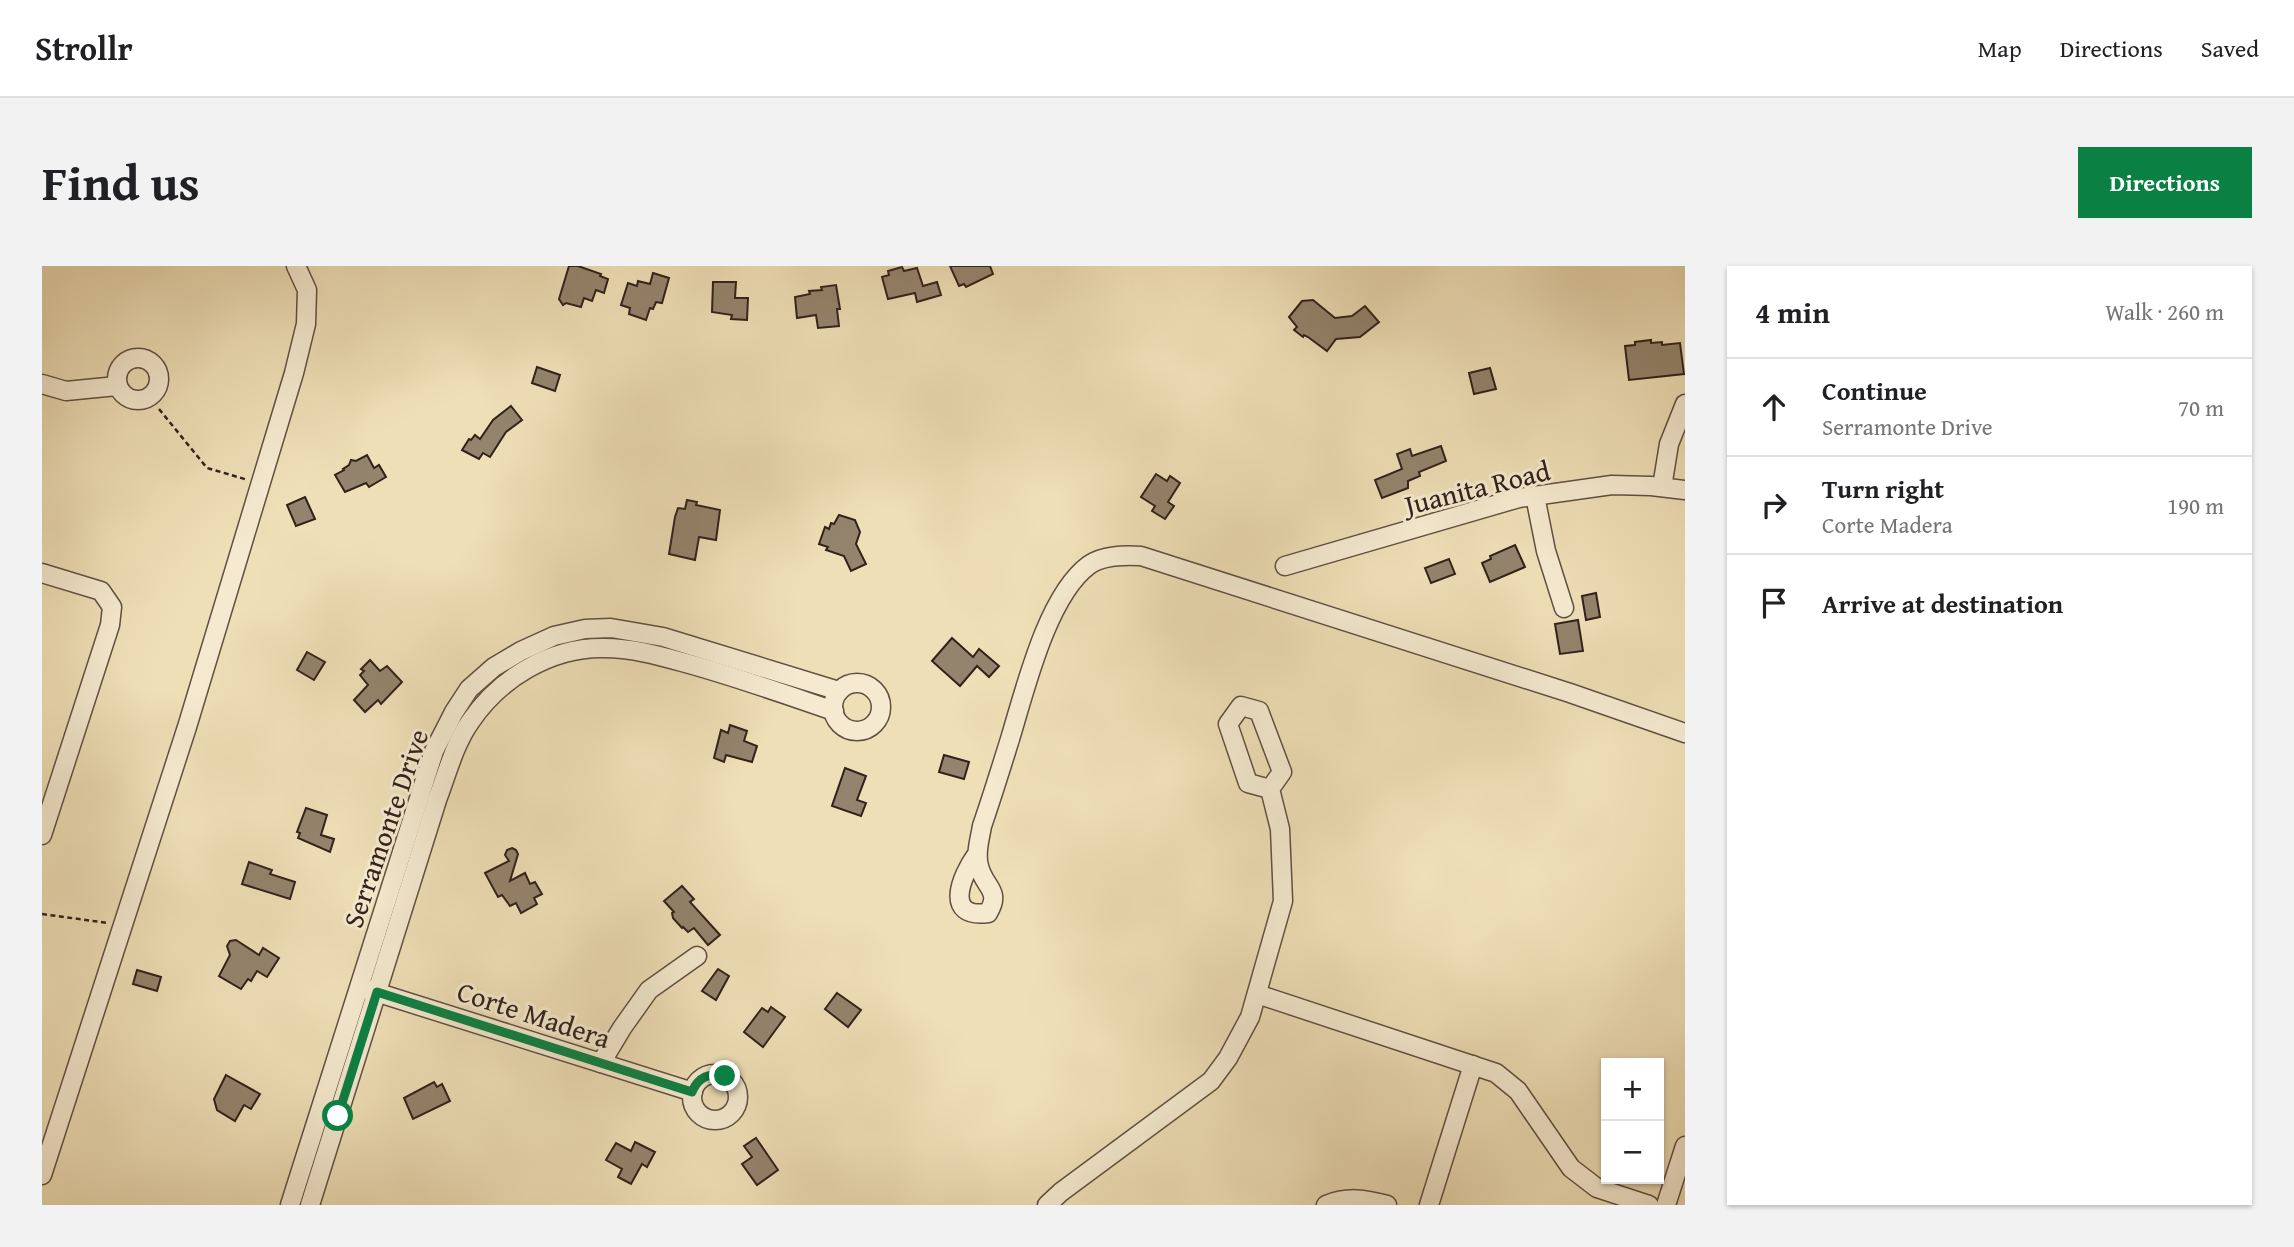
<!DOCTYPE html>
<html lang="en">
<head>
<meta charset="utf-8">
<style>
	body { margin:0; font-family:"Gentium Book Plus",serif; background:#f2f2f2; color:#202124 }
	.controls { position:absolute; right:21px; bottom:21px; display:grid; overflow:hidden; border-radius:0px; box-shadow:0 2px 5px #0004 }
	.controls button { width:63px; height:63px; display:grid; place-items:center; padding:0; border:0; border-bottom:2px solid #e0e0e0; background:#fff; color:#202124; font:35px sans-serif }
	.stop { position:absolute; width:21px; height:21px; margin:-16px; border:5px solid #0b8043; border-radius:50%; background:#fff }
	.stop.end { background:#0b8043; border-color:#fff; box-shadow:0 2px 7px #0008 }
	.list { margin:0; padding:0; list-style:none }
	h2 { display:flex; justify-content:space-between; align-items:center; height:91px; margin:0; padding:0 28px; font-size:30px }
	h2 small { font-size:23px; font-weight:400; color:#757577 }
	.list li { display:grid; grid-template-columns:46px 1fr auto; gap:21px; align-items:center; box-sizing:border-box; height:98px; padding:0 28px; border-top:2px solid #e0e0e0 }
	.list b { display:block; font-size:26px; white-space:nowrap }
	.list p { margin:0; font-size:23px; white-space:nowrap; color:#757577 }
	.list em { font-size:23px; font-style:normal; color:#757577 }
	.icon { flex:none; width:38px; height:38px; fill:none; stroke:currentColor; stroke-width:2; stroke-linecap:round; stroke-linejoin:round }
	.map { position:relative; flex:none; width:1643px; height:939px; overflow:hidden; border-radius:0px }
	header { display:flex; align-items:center; gap:42px; box-sizing:border-box; height:98px; padding:0 35px; background:#fff; border-bottom:2px solid #e0e0e0 }
	header strong { font-size:33px }
	nav { display:flex; gap:38px; margin-inline-start:auto; font-size:24px }
	.intro { display:flex; align-items:center; justify-content:space-between; box-sizing:border-box; height:168px; padding:0 42px }
	h1 { margin:0; font-size:49px }
	.button { padding:18px 32px; border-radius:0px; background:#0b8043; color:#fff; font-size:24px; font-weight:700 }
	main { display:flex; gap:42px; padding:0 42px }
	aside { flex:1; background:#fff; border-radius:0px; box-shadow:0 2px 5px #0004 }
	.map>svg:first-child { display:block }
	.building { fill:#94846d; stroke:#31211c; stroke-width:2 }
	.lines { fill:none; stroke-linecap:round; stroke-linejoin:round }
	.minor-casing { stroke:#605043; stroke-width:21 }
	.path { stroke:#31211c; stroke-width:2.5; stroke-dasharray:5 3.5; stroke-linecap:butt }
	.minor { stroke:#f5ead0; stroke-width:18 }
	.route { stroke:#0b8043; stroke-width:9 }
	.labels { text-anchor:middle; dominant-baseline:central; stroke-width:6; stroke-linejoin:round; paint-order:stroke }
	.street-label { font-size:28px; fill:#31211c; stroke:#f5ead0 }
</style>
</head>
<body>
<header>
<strong>Strollr</strong>
<nav><a>Map</a><a>Directions</a><a>Saved</a></nav>
</header>
<div class="intro"><h1>Find us</h1><a class="button">Directions</a></div>
<main>
<div class="map">
<svg width="1643" height="939" viewBox="0 0 1643 939">
	<rect width="100%" height="100%" fill="#efdfb7"/>
	<filter id="stains"><feTurbulence type="fractalNoise" baseFrequency=".00286" numOctaves="4"/><feColorMatrix values="0 0 0 0 .2 0 0 0 0 .09 0 0 0 0 .02 0 0 0 .5 -.17"/></filter>
	<radialGradient id="worn" r=".72"><stop offset=".6" stop-color="#630" stop-opacity="0"/><stop offset="1" stop-color="#630" stop-opacity=".3"/></radialGradient>
	<g class="building">
		<path d="M527 0H536L559 8 558 10 566 13 562 27 554 24 550 35 542 32 539 41 524 37 521 39 517 33Z"/>
		<path d="M908 0H948L951 8 924 21 922 18 917 20Z"/>
		<path d="M860 1 862 5 875 2 881 20 895 16 899 29 875 36 873 27 846 33 840 11 847 9 846 5Z"/>
		<path d="M611 7 627 12 620 37 614 36 611 43 608 42 604 54 587 48 588 42 579 39 586 17 595 20 596 15 608 18Z"/>
		<path d="M671 16H694L693 32H706L705 54 689 53 690 49 670 46Z"/>
		<path d="M794 19 798 43H795L797 60 776 62 774 49 755 52 753 31 768 28 767 25 780 24 779 21Z"/>
		<path d="M1271 34 1293 52 1310 50 1323 40 1337 56 1318 71 1294 73 1285 85 1266 71 1262 69 1261 71 1252 64 1255 61 1247 51 1260 35Z"/>
		<path d="M1609 74V77L1620 76V79L1638 77 1642 108 1587 114 1583 80 1593 79V76Z"/>
		<path d="M495 101 518 109 513 125 490 117Z"/>
		<path d="M1448 102 1454 123 1432 128 1427 107Z"/>
		<path d="M469 140 480 154 464 166 448 191 441 187 437 193 420 184 427 173 429 174 433 169 438 173 451 154Z"/>
		<path d="M1399 180 1404 195 1377 206 1378 210 1366 215V222L1340 232 1333 214 1360 203 1355 188 1368 183 1370 190Z"/>
		<path d="M325 189 332 202 337 199 344 211 327 221 324 217 303 226 293 209 302 204 301 203 307 199 309 194 314 195Z"/>
		<path d="M1114 208 1125 215 1128 210 1138 217 1126 236 1132 240 1123 253 1110 245 1113 240 1099 231Z"/>
		<path d="M263 231 273 253 254 260 245 239Z"/>
		<path d="M645 234 655 236 654 239 678 244 674 274 657 271 653 294 627 288 633 251 636 242 643 243Z"/>
		<path d="M797 249 813 254 818 266 814 278 824 298 809 305 802 290 784 284 786 281 777 278 783 261 787 263 789 257 792 258Z"/>
		<path d="M1473 279 1483 301 1448 316 1440 297 1449 293 1448 290Z"/>
		<path d="M1407 293 1413 308 1389 317 1383 302Z"/>
		<path d="M1554 327 1558 351 1544 354 1540 330Z"/>
		<path d="M1536 354 1541 385 1518 388 1513 358Z"/>
		<path d="M910 372 931 391 937 383 957 400 947 411 935 400 918 420 890 395Z"/>
		<path d="M265 386 283 396 272 414 255 404Z"/>
		<path d="M328 394 338 405 345 400 360 416 339 438 336 434 323 446 312 434 326 419 318 409 322 405 319 403Z"/>
		<path d="M688 459 705 465 702 475 715 480 710 496 684 489 682 496 672 492 679 464 686 467Z"/>
		<path d="M902 489 927 496 922 513 897 506Z"/>
		<path d="M803 502 824 510 815 534 824 537 819 550 790 540Z"/>
		<path d="M264 542 285 549 279 569 292 573 288 586 256 572 258 567 255 566Z"/>
		<path d="M470 582 474 584 476 588 468 615 483 607 488 618 493 616 500 628 492 632 495 638 479 647 474 637 468 640 460 629 456 631 443 607 467 595 463 589 465 584Z"/>
		<path d="M207 596 230 604 228 608 253 616 248 633 200 618Z"/>
		<path d="M640 620 652 633 648 636 678 669 666 679 652 662 646 666 641 661 640 662 631 652 630 647 632 646 622 635Z"/>
		<path d="M194 674 217 689 221 682 237 692 225 711 215 705 209 715 206 713 199 723 177 710 188 689 185 680 188 675Z"/>
		<path d="M676 703 687 710 674 734 660 725Z"/>
		<path d="M95 704 119 711 115 725 91 718Z"/>
		<path d="M795 727 819 744 806 761 783 743Z"/>
		<path d="M729 741 743 751 721 781 702 766 720 742 726 746Z"/>
		<path d="M184 809 218 828 209 843 202 839 193 855 175 844 172 833Z"/>
		<path d="M392 816 395 821 400 818 408 835 371 853 362 832Z"/>
		<path d="M714 872 736 904 715 919 700 898 710 891 702 880Z"/>
		<path d="M593 876 613 886 605 901 600 898 589 918 576 911 580 903 564 894 574 877 589 885Z"/>
	</g>
	<g class="lines">
		<defs>
			<g id="minor">
				<circle cx="96" cy="113" r="21"/>
				<path d="M0 118 24 125 75 120"/>
				<path d="M1620 221 1627 178 1643 138"/>
				<path d="M1493 230 1504 285 1522 342"/>
				<path d="M1243 300 1477 232 1570 219 1609 220 1643 224"/>
				<path d="M0 307 59 325 70 341 68 359 0 569"/>
				<circle cx="815" cy="441" r="24"/>
				<path d="M935 588C919 610 901 653 946 647 960 624 942 622 937 600 933 587 938 573 940 560 950 531 959 502 968 473 983 424 1005 330 1047 299 1061 289 1082 289 1099 290L1528 427 1643 467"/>
				<path d="M324 723 651 826"/>
				<path d="M1215 728 1454 807 1476 825 1529 902 1555 922 1607 939"/>
				<path d="M559 797 580 762 607 724 655 690"/>
				<circle cx="673" cy="831" r="23"/>
				<path d="M0 909 145 461 252 107 264 58 265 24 254 0"/>
				<path d="M248 939 392 485 412 446 427 423 452 401 479 385 512 370 543 363 569 362 621 371 797 425"/>
				<path d="M268 939 395 534C405 508 412 479 428 456 457 413 508 381 562 382 589 382 615 389 640 396 692 410 742 428 792 445"/>
				<path d="M1005 939 1019 926 1169 815 1186 792 1208 751 1241 635 1238 563 1228 523 1240 506 1217 445 1199 440 1186 458 1206 517 1228 523"/>
				<path d="M1284 939C1306 930 1323 933 1345 939"/>
				<path d="M1387 939 1431 799"/>
				<path d="M1624 939 1643 880"/>
			</g>
		</defs>
		<use href="#minor" class="minor-casing"/>
		<g class="path">
			<path d="M117 143 165 202 206 214"/>
			<path d="M0 648 66 657"/>
		</g>
		<use href="#minor" class="minor"/>
	</g>
	<g class="lines">
		<path class="route" d="M296 850 335 726 650 826C656 811 668 806 683 810"/>
	</g>
	<g class="labels">
		<g class="street-label">
			<text transform="translate(1435 221) rotate(-14)">Juanita Road</text>
			<text transform="translate(343 562) rotate(-71)">Serramonte Drive</text>
			<text transform="translate(492 748) rotate(18)">Corte Madera</text>
		</g>
	</g>
	<rect width="100%" height="100%" filter="url(#stains)"/>
	<rect width="100%" height="100%" fill="url(#worn)"/>
</svg>
<div class="controls">
<button>+</button>
<button>−</button>
</div>
<div class="stop" style="left:296px;top:850px"></div>
<div class="stop end" style="left:683px;top:810px"></div>
</div>
<aside>
<h2>4 min<small>Walk · 260 m</small></h2>
<ul class="list">
<li><svg class="icon" aria-label="ahead" viewBox="0 0 24 24"><path d="M12 20V5M6 11l6-6 6 6"/></svg><div><b>Continue</b><p>Serramonte Drive</p></div><em>70 m</em></li>
<li><svg class="icon" aria-label="right" viewBox="0 0 24 24"><path d="M7 20v-9h11M14 6l5 5-5 5"/></svg><div><b>Turn right</b><p>Corte Madera</p></div><em>190 m</em></li>
<li><svg class="icon" aria-label="arrive" viewBox="0 0 24 24"><path d="M6 21V4h12l-3 4 3 4H6"/></svg><div><b>Arrive at destination</b></div></li>
</ul>
</aside>
</main>
</body>
</html>
